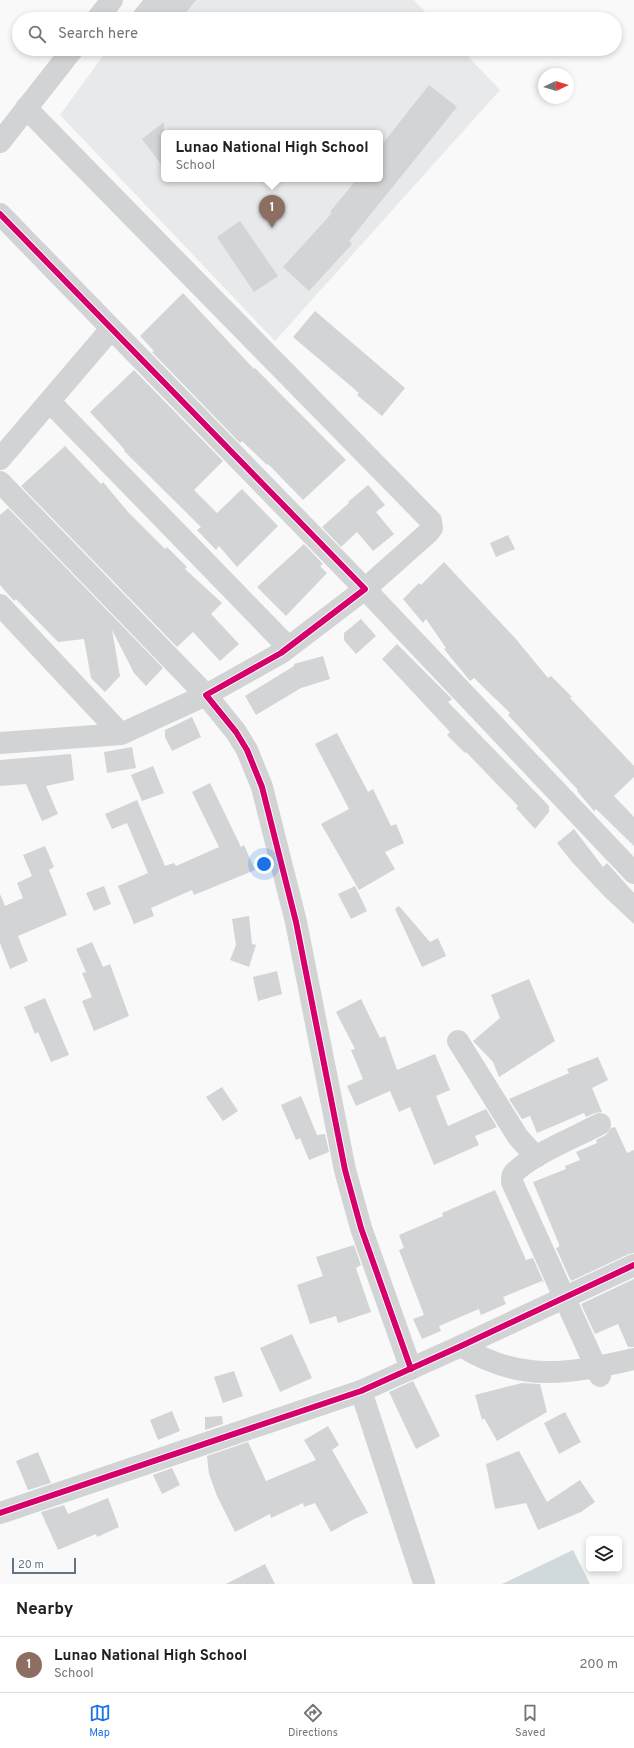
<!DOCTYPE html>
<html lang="en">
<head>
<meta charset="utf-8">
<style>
	body { margin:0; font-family:Overpass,sans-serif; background:#f6f6f6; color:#202124 }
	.controls { position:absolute; right:12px; bottom:12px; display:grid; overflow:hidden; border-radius:6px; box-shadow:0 2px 6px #0003 }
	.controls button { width:36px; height:36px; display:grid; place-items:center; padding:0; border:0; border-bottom:1px solid #e0e0e0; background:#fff; color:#202124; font:20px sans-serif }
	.compass { position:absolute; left:538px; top:68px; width:36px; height:36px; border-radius:50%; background:#fff; box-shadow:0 2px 6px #0003; rotate:86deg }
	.scale { position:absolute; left:12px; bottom:10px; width:64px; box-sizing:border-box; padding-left:4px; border:2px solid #637584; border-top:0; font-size:11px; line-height:14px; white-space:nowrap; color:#637584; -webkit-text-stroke:3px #fff; paint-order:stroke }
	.you { position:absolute; left:264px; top:864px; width:14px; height:14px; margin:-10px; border:3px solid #fff; border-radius:50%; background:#1a73e8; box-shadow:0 0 0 6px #1a73e833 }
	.badge { display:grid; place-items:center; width:26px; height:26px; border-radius:50%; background:#1a73e8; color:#fff; font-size:13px; font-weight:700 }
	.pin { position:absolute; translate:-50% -33px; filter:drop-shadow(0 1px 2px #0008) }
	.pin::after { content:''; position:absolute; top:21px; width:14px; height:12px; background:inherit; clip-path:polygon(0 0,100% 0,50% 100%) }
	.popup { position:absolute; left:161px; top:130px; width:222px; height:52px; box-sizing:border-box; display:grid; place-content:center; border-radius:6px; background:#fff; filter:drop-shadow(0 1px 3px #0005); font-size:13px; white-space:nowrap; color:#757577 }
	.popup b { font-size:15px; color:#202124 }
	.popup::after { content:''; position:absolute; left:50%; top:100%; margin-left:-8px; border:8px solid transparent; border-top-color:#fff }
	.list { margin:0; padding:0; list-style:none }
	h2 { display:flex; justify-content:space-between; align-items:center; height:52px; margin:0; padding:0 16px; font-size:17px }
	h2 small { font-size:13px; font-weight:400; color:#757577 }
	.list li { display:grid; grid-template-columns:26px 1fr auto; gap:12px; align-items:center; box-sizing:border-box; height:56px; padding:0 16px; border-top:1px solid #e0e0e0 }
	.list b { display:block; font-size:15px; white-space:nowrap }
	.list p { margin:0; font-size:13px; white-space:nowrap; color:#757577 }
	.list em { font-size:13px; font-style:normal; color:#757577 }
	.icon { flex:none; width:22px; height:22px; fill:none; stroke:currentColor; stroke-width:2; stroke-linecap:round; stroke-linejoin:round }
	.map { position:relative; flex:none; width:634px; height:1584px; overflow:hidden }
	.search { position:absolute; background:#fff; box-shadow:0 2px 6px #0003; left:12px; right:12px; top:12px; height:44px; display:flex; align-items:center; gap:10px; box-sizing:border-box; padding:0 14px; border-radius:22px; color:#757577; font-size:15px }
	.sheet { height:108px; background:#fff }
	nav { display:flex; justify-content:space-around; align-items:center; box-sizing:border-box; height:56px; border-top:1px solid #e0e0e0; background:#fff; font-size:11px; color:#757577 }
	nav a { display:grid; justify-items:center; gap:2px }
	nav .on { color:#1a73e8 }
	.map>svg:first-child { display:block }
	.built { fill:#e8e9ea; fill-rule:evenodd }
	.water { fill:#d0d9dc }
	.building { fill:#d2d4d5 }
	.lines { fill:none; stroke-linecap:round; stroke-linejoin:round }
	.minor { stroke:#d1d3d4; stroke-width:22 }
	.cycleway-casing { stroke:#fff; stroke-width:8 }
	.cycleway { stroke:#d6006c; stroke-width:6 }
</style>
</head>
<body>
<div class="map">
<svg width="634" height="1584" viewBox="0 0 634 1584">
	<rect width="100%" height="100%" fill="#f9f9f9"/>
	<g class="built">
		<path d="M144 0H414L432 19H130Z"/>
		<path d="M108 49H461L500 90 275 341 60 115ZM164 133H380V179H164Z"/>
	</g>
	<path class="water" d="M573 1550 590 1584H502Z"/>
	<g class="building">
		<path d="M143 0H196L181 19H128Z"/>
		<path d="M429 85 457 107 349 241 352 244 309 291 283 267 332 213 330 212 357 179H380V147Z"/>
		<path d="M164 122V168L142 139Z"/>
		<path d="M240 221 278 276 254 292 217 237Z"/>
		<path d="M183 293 254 369 255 368 346 460 303 500 268 464 267 465 242 441 240 443 152 352 154 351 140 336Z"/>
		<path d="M315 311 405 388 382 416 357 395 359 393 293 337Z"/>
		<path d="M134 370 223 461 194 490 217 513 242 489 278 526 237 567 219 546 216 550 197 530 201 527 124 451 125 450 90 412Z"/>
		<path d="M65 446 101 484 103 482 128 512 165 549 167 547 187 567 185 569 222 603 211 614 239 644 220 661 193 632 177 647 21 486Z"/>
		<path d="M368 485 385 505 376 512 394 534 373 551 357 532 341 547 322 527 349 503 348 502Z"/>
		<path d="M8 508 163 668 146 686 134 673 112 630 120 676 105 692 91 678 84 639 58 642 16 599 14 601 0 585V515Z"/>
		<path d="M508 535 515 549 496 557 490 543Z"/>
		<path d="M304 544 323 564 320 566 327 573 286 616 257 587Z"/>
		<path d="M444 562 515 638 548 678 551 676 572 697 570 698 634 766V777L614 796 634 817V846L596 809 594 811 577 791 578 790 508 715 510 713 474 678 470 681 444 649 446 648 426 619 423 623 403 599 419 583 421 585Z"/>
		<path d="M361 619 376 636 356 654 344 640V633Z"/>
		<path d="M397 644 452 699 448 702 549 806V812L535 829 516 808 518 806 466 752 465 753 447 735 450 732 382 659Z"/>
		<path d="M323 656 330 679 301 688 256 715 245 696 294 666V664Z"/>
		<path d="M192 717 201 737 172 751 165 737V730Z"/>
		<path d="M337 733 368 792 373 789 391 826 396 824 404 843 385 852 395 869 359 890 321 824 349 809 315 744Z"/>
		<path d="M132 747 136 768 107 773 104 752Z"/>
		<path d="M71 754 74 780 46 786 58 814 42 821 26 784 0 786V760Z"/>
		<path d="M153 766 164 793 142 801 131 775Z"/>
		<path d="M210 783 241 847 244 845 255 870 194 895 192 890 151 908 154 916 134 924 118 886 148 873 127 823 112 829 105 814 137 800 165 866 174 863 176 866 219 847 192 792Z"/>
		<path d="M574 829 603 867 607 863 634 893V924L604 896 572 862 557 843Z"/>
		<path d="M45 846 54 867 49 870 67 915 18 936 28 961 10 969 0 943V894L5 906 23 898 17 883 32 876 23 855Z"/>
		<path d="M104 886 111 904 94 911 86 893Z"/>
		<path d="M355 886 367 911 351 919 338 894Z"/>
		<path d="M399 906 430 942 438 938 446 956 422 967 395 909Z"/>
		<path d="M249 916 252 944 256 945 249 967 230 960 236 945 232 919Z"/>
		<path d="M92 942 103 967 110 964 129 1016 94 1031 82 1001 92 997 82 973 86 972 76 949Z"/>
		<path d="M277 971 282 994 258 1001 253 977Z"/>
		<path d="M529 979 555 1041 499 1077 493 1062 473 1041 500 1018 491 995Z"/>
		<path d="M45 998 69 1055 51 1062 38 1032 35 1034 24 1007Z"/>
		<path d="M361 999 380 1038 385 1036 397 1070 435 1054 450 1090 436 1096 448 1126 486 1109 497 1127 475 1136 479 1145 434 1165 410 1107 399 1112 390 1091 356 1106 347 1086 363 1079 351 1050 355 1049 336 1012Z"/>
		<path d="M598 1057 608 1080 592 1088 602 1112 595 1113 586 1117 584 1113 537 1133 530 1116 522 1119 509 1099 569 1073 567 1069Z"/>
		<path d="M222 1087 238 1111 223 1121 206 1097Z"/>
		<path d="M301 1096 317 1135 325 1134 329 1152 309 1160 300 1138 296 1140 281 1105Z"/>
		<path d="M615 1127 627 1153 634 1150V1253L629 1254 571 1281 556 1248 559 1247V1244L533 1182 566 1169 565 1166 580 1160 576 1152 597 1143 596 1140 606 1135 611 1128Z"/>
		<path d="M495 1190 526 1260 533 1258 544 1283 542 1281 503 1297 506 1304 481 1315 479 1309 439 1326 441 1331 422 1339 413 1319 424 1315 399 1250 404 1248 399 1235 443 1216 442 1213Z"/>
		<path d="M354 1245 361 1265 356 1268 371 1312 338 1323 336 1316 310 1324 297 1285 323 1276 316 1257Z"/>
		<path d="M634 1279V1347H628L618 1324 595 1334 581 1304Z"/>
		<path d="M292 1334 312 1378 280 1392 260 1348Z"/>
		<path d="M234 1371 243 1396 223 1403 214 1377Z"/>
		<path d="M413 1381 440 1436 416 1449 389 1392Z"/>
		<path d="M522 1383 540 1384 547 1412 497 1441 484 1418 482 1420 475 1395Z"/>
		<path d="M172 1411 180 1431 158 1440 150 1420Z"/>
		<path d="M565 1412 581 1442 559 1454 544 1423Z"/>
		<path d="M222 1416 223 1424 205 1430V1417Z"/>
		<path d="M328 1426 339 1445 332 1450 368 1513 354 1519 331 1532 315 1503 304 1507 303 1503 271 1518 270 1514 235 1532 217 1496 209 1474 207 1456 248 1442 266 1481 316 1460 304 1440Z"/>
		<path d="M519 1451 547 1502 580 1480 595 1502 581 1512 538 1530 526 1503 495 1509 486 1464Z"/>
		<path d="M38 1452 51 1483 28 1490 16 1461Z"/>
		<path d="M172 1468 180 1485 162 1494 153 1475Z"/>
		<path d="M108 1498 119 1527 97 1537 96 1534 58 1550 41 1512 64 1505 68 1514Z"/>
		<path d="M265 1564 275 1584H226Z"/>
	</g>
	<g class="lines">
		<g class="minor">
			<path d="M97 19 112 0"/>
			<path d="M26 108 431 521 432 528 429 532 365 589 634 873"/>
			<path d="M0 142 73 49"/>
			<path d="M0 214 365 589 281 653 206 695 236 732 247 750 262 787 296 922 345 1170 361 1228 411 1369"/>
			<path d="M50 402 288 647"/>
			<path d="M0 459 111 329"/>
			<path d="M0 482 206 695 121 734 0 743"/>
			<path d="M0 605 121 734"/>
			<path d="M458 1041 518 1137 536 1157"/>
			<path d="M461 1346C520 1383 569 1374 634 1359"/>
			<path d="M600 1376 512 1182C512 1177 512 1174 516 1171 535 1153 576 1137 600 1124"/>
			<path d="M361 1391 424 1583"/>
			<path d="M0 1513 361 1391 461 1346 634 1265"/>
		</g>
		<defs>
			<g id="cycleway">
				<path d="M0 214 365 589 281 653 206 695 236 732 247 750 262 787 296 922 345 1170 361 1228 411 1369"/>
				<path d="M0 1513 361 1391 461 1346 634 1265"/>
			</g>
		</defs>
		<use href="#cycleway" class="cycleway-casing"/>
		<use href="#cycleway" class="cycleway"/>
	</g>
</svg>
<div class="controls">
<button><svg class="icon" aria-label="layers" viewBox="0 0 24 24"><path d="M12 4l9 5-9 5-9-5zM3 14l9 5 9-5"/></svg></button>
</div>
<svg class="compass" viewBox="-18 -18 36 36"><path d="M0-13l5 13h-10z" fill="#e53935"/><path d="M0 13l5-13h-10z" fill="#757577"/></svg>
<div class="scale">20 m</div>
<div class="you"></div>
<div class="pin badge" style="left:272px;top:228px;background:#8d6e63">1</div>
<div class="popup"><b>Lunao National High School</b>School</div>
<div class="search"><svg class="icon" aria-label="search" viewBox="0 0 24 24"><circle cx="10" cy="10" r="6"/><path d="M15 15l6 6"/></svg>Search here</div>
</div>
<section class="sheet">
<h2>Nearby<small></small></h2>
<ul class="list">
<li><span class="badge" style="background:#8d6e63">1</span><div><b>Lunao National High School</b><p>School</p></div><em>200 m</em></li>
</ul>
</section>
<nav>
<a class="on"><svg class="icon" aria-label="map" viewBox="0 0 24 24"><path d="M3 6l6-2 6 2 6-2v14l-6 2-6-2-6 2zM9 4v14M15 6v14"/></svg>Map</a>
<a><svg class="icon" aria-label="directions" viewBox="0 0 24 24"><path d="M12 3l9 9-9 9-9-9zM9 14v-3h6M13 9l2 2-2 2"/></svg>Directions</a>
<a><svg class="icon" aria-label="saved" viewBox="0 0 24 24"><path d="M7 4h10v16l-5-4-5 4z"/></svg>Saved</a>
</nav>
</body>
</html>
